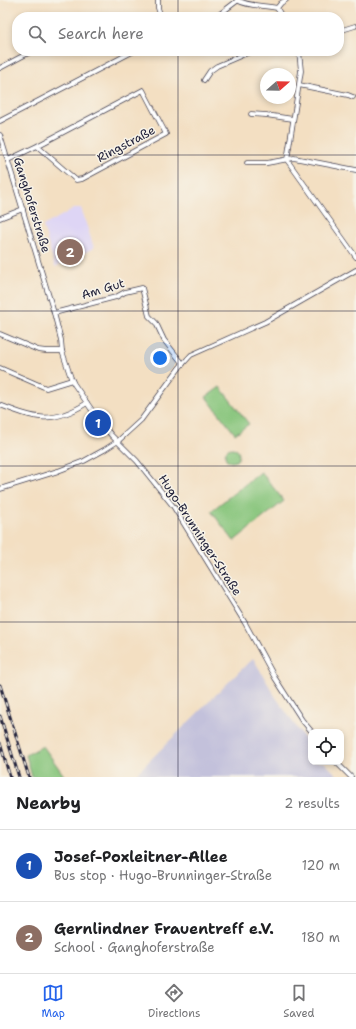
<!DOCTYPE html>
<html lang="en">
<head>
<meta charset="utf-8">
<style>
	body { margin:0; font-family:"Shantell Sans",sans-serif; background:#f2f2f2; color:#202124 }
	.controls { position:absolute; right:12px; bottom:12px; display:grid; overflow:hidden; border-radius:8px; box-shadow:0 2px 6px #0003 }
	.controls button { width:36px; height:36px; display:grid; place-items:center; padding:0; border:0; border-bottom:1px solid #e0e0e0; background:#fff; color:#202124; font:20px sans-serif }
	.compass { position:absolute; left:260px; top:68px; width:36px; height:36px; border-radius:50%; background:#fff; box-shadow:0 2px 6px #0003; rotate:70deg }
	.you { position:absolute; left:160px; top:358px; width:14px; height:14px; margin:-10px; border:3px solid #fff; border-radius:50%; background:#1a73e8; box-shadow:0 0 0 6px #1a73e833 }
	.badge { display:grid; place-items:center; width:26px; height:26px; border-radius:50%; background:#2563eb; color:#fff; font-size:13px; font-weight:700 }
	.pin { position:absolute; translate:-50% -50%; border:2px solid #fff; box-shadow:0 1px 4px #0006 }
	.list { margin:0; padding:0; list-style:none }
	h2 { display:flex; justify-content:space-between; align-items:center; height:52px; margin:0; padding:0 16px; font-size:17px }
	h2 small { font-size:13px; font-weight:400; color:#757577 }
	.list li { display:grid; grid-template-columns:26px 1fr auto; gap:12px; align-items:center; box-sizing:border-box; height:72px; padding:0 16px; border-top:1px solid #e0e0e0 }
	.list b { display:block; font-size:15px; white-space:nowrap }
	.list p { margin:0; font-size:13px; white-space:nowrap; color:#757577 }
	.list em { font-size:13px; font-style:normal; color:#757577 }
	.icon { flex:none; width:22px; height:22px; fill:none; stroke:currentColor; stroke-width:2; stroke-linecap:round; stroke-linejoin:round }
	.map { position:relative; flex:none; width:356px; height:777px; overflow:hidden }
	.search { position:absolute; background:#fff; box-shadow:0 2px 6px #0003; left:12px; right:12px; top:12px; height:44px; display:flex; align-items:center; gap:10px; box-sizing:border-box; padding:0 14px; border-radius:16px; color:#757577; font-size:15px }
	.sheet { height:196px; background:#fff }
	nav { display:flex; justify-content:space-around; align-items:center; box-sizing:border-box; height:56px; border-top:1px solid #e0e0e0; background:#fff; font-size:11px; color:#757577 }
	nav a { display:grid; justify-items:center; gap:2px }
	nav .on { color:#2563eb }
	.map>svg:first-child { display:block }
	.built { fill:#ded5f5 }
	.industrial { fill:#c3c1db }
	.green { fill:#87c57c; stroke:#54745c }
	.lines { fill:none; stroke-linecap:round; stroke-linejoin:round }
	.minor-casing { stroke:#413e4f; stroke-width:5.5 }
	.minor { stroke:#fff; stroke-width:4 }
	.rail-casing { stroke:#22223b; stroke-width:3 }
	.rail { stroke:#f7f3e8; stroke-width:1.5; stroke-dasharray:4.5; stroke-linecap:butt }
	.grid { fill:none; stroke:#22223b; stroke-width:1; stroke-opacity:0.55 }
	.labels { text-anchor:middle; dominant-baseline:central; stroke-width:3; stroke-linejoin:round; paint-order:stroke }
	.street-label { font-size:12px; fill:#22223b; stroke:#f7f3e8 }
</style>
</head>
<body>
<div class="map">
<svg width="356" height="777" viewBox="0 0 356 777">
	<rect width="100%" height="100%" fill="#f7f3e8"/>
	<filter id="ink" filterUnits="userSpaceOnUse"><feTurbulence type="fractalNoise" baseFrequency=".025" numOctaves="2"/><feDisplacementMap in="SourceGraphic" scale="8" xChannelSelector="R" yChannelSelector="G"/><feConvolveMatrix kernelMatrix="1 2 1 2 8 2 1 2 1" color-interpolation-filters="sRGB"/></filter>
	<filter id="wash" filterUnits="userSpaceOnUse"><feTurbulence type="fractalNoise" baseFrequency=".012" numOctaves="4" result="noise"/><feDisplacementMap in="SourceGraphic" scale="16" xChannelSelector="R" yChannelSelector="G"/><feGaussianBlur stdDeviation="0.9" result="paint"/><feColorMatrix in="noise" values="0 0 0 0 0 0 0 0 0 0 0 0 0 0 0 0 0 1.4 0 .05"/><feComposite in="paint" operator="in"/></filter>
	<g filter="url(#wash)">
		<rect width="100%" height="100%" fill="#f3dfc2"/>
		<path class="built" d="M75 208H81L94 248 55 267 43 226Z"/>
		<path class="industrial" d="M253 658 275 696 311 748V762H324L339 777H133Z"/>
		<g class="green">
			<path d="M220 387 249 424 235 434 206 397Z"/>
			<circle cx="232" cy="455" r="7"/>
			<path d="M261 472 284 501 234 541 211 511Z"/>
			<path d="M43 746 65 777H32L26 755Z"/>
		</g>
	</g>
	<g filter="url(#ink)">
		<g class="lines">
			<defs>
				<g id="minor">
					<path d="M158 0V8L161 17"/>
					<path d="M237 0C249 7 264 5 277 8L282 17"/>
					<path d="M277 8 281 3 286 0"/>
					<path d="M216 17 237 1"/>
					<path d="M339 31 355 26"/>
					<path d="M299 51 301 71 287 160 356 257"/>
					<path d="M0 68 32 51"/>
					<path d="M204 80 210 71 217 66 252 51"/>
					<path d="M299 85 348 95 353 97"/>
					<path d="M251 114 266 115 293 119"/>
					<path d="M0 121 134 51"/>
					<path d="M0 135 54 313 61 340 62 351 71 378 74 384 96 416 111 435 137 461 173 506 245 623 275 678 302 720 312 732"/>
					<path d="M8 160 37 146 143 90 166 134 82 179 76 180 37 146"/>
					<path d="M247 163H267L294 158 356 170"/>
					<path d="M0 218 23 209"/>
					<path d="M54 313 116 297 125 292 142 288 149 316 156 323 164 340 183 364"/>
					<path d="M0 334 38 350 46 351H62"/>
					<path d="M0 368 46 388 72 380"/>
					<path d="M0 405C36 419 52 425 87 403"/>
					<path d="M0 489 58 471 84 461 104 450 118 441 141 420 180 367 191 355 265 322 356 270"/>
					<path d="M336 762 351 777"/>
				</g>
			</defs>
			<use href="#minor" class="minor-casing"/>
			<use href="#minor" class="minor"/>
			<defs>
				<g id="rail">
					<path d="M0 685 29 777"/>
					<path d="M0 716 19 777"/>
					<path d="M0 743 10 777"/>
				</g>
			</defs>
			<use href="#rail" class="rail-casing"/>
			<use href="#rail" class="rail"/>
		</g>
	</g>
	<path class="grid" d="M178 0V17M178 51V777M0 155H356M0 311H356M0 466H356M0 622H356"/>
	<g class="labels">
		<g class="street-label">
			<text transform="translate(126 144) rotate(-28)">Ringstraße</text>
			<text transform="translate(32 205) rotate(73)">Ganghoferstraße</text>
			<text transform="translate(103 289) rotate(-17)">Am Gut</text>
			<text transform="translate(200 535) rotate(57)">Hugo-Brunninger-Straße</text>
		</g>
	</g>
</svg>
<div class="controls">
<button><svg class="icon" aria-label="locate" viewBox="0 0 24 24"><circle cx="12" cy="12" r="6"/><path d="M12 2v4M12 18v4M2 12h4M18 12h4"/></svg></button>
</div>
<svg class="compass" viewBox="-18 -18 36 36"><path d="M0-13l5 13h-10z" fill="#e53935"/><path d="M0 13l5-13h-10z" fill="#757577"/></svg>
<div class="you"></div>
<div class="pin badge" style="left:98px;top:423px;background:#1a4fb4">1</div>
<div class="pin badge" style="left:70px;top:252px;background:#8d6e63">2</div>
<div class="search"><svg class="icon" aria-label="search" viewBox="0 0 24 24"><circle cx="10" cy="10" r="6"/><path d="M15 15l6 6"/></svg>Search here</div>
</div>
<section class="sheet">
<h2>Nearby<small>2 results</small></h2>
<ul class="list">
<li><span class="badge" style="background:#1a4fb4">1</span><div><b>Josef-Poxleitner-Allee</b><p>Bus stop · Hugo-Brunninger-Straße</p></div><em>120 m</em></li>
<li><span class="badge" style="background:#8d6e63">2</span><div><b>Gernlindner Frauentreff e.V.</b><p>School · Ganghoferstraße</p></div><em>180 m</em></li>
</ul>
</section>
<nav>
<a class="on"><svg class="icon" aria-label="map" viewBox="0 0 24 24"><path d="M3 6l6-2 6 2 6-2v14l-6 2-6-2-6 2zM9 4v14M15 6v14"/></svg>Map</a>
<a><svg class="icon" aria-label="directions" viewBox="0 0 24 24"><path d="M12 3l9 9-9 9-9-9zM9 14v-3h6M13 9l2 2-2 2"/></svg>Directions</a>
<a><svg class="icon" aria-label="saved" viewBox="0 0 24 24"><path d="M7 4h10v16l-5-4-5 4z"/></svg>Saved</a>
</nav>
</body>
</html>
